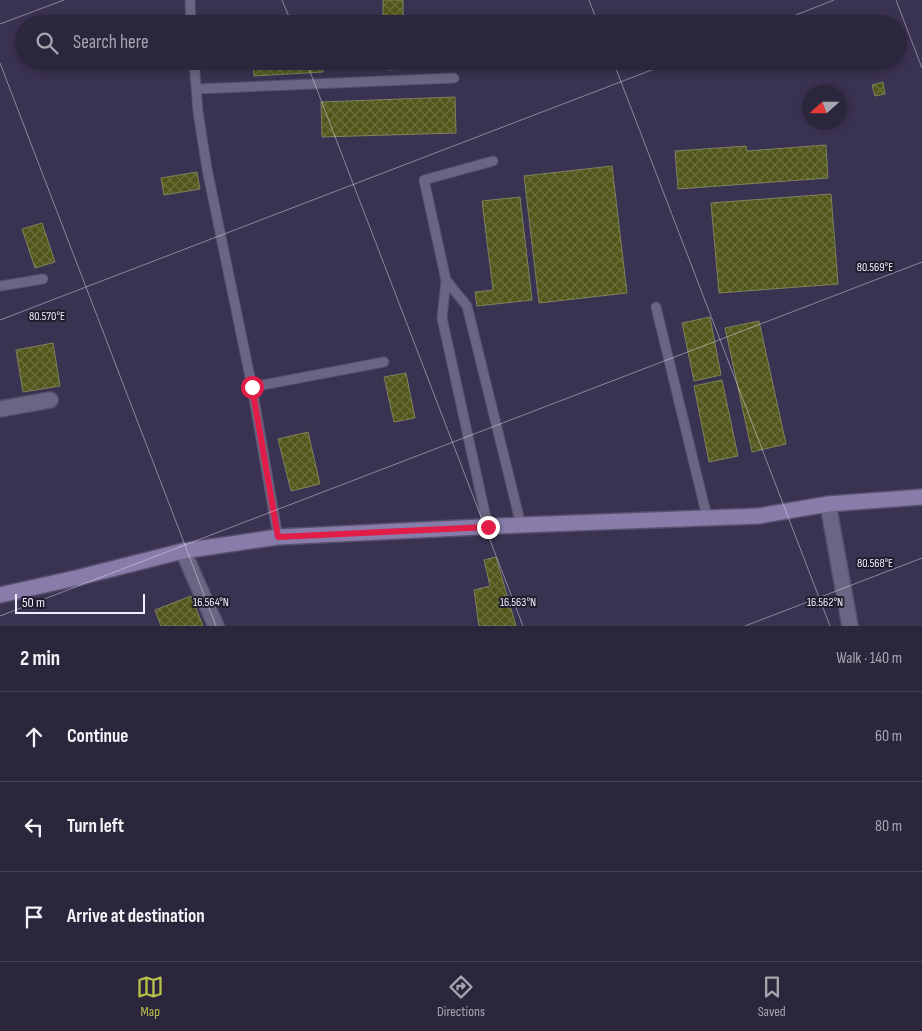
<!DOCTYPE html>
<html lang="en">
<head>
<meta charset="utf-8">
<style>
	body { margin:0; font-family:"Sofia Sans Condensed",sans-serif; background:#342e44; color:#f1f3f6 }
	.compass { position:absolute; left:802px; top:85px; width:45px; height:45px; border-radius:50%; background:#2c263d; box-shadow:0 2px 8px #0003; rotate:249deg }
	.scale { position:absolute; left:15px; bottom:12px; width:130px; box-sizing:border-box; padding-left:5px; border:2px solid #efecfd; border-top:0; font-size:14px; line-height:18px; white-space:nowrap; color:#efecfd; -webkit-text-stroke:4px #201c2b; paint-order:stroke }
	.stop { position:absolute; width:15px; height:15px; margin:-11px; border:4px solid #e11d48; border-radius:50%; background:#fff }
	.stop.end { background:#e11d48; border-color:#fff; box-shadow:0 1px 5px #0008 }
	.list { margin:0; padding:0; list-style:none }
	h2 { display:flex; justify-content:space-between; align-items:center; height:65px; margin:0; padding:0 20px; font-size:21px }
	h2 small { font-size:16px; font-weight:400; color:#a6a5b0 }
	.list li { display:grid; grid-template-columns:32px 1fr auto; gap:15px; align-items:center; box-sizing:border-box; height:90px; padding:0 20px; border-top:1px solid #484357 }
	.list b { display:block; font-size:19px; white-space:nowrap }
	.list em { font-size:16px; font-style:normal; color:#a6a5b0 }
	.icon { flex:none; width:28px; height:28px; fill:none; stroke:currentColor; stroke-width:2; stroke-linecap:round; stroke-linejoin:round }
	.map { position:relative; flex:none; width:922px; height:626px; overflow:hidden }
	.search { position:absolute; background:#2c263d; box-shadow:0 2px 8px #0003; left:15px; right:15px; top:15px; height:55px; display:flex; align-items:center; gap:12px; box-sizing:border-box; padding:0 18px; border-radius:28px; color:#a6a5b0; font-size:19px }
	.sheet { height:335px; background:#2c263d }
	nav { display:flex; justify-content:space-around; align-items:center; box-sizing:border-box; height:70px; border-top:1px solid #484357; background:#2c263d; font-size:14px; color:#a6a5b0 }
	nav a { display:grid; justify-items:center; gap:2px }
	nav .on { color:#b5c249 }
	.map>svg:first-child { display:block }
	.building { fill:url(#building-cross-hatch); stroke:#7d835d }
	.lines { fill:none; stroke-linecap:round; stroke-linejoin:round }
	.lane-casing { stroke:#57506d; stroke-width:11 }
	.street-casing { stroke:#57506d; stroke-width:18 }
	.secondary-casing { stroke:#57506d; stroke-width:18 }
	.lane { stroke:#6b6482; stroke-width:9 }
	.street { stroke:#6b6482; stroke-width:15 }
	.secondary { stroke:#877caa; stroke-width:15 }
	.route { stroke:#e11d48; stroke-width:6 }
	.ticks { fill:none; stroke:#efecfd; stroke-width:1; stroke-opacity:0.45 }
	.ticks-label { font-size:12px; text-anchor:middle; fill:#efecfd; stroke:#201c2b; stroke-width:4; stroke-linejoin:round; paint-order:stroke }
</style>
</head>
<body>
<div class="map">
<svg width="922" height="626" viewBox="0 0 922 626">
	<defs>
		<pattern id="building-cross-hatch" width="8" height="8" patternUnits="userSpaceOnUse" patternTransform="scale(1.25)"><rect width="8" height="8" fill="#51571b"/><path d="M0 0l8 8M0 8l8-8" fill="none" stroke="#6a6f3d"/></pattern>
	</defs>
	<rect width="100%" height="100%" fill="#3a3251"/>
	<g class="building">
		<rect x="383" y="0" width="20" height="21"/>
		<path d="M253 61H322L323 72 254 76Z"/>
		<path d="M388 61H407V69L388 70Z"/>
		<path d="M883 82 885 94 875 96 872 85Z"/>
		<path d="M455 97 456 133 322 137 321 102Z"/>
		<path d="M826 145 828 178 678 189 675 151 746 146 747 151Z"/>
		<path d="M612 166 627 293 539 303 524 176Z"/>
		<path d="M197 172 200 189 164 195 161 178Z"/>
		<path d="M831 194 838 284 719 293 711 203Z"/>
		<path d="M520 197 532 300 477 306 475 292 493 290 482 201Z"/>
		<path d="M42 223 55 262 35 268 22 229Z"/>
		<path d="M710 317 721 375 694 381 682 323Z"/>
		<path d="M759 321 786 444 752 452 725 328Z"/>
		<path d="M53 343 60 386 23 392 16 350Z"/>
		<path d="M406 373 415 418 394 422 384 377Z"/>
		<path d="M722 380 738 456 709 462 694 386Z"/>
		<path d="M308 432 320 484 291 491 278 439Z"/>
		<path d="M496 557 516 626H479L474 590 490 586 484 560Z"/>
		<path d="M191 596 203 626H161L155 610Z"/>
	</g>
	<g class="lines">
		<defs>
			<g id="lane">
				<path d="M190 0 191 24"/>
				<path d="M194 61 198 112 207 169 252 387 278 537"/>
				<path d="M197 89 454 78"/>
				<path d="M446 280 467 306 521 525"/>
				<path d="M0 286 43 279"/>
				<path d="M656 307 707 517"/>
				<path d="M252 387 384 362"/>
				<path d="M488 527 442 318 446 280 424 180 493 161"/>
			</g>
			<g id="street">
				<path d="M0 409 50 400"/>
				<path d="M828 504 850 626"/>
				<path d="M183 551 216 626"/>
			</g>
			<path id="secondary" d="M0 595 76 578 183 551 278 537 521 525 759 516 828 504 922 497"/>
		</defs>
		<use href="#lane" class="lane-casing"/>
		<use href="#street" class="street-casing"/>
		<use href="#secondary" class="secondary-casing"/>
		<use href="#lane" class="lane"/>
		<use href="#street" class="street"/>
		<use href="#secondary" class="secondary"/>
	</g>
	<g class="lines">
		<path class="route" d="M252 387 278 537 488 527"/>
	</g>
	<path class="ticks" d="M282 0 292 24M589 0 598 24M896 0 922 68M0 24 64 0M773 24 834 0M306 61 523 626M613 61 830 626M0 63 216 626M0 320 675 61M0 616 922 262M745 626 922 558"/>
	<g class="ticks-label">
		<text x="875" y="271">80.569°E</text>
		<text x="47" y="320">80.570°E</text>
		<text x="875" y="567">80.568°E</text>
		<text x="211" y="606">16.564°N</text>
		<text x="518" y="606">16.563°N</text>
		<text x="825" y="606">16.562°N</text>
	</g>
</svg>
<svg class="compass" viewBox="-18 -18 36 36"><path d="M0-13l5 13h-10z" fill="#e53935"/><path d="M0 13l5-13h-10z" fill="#a6a5b0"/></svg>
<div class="scale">50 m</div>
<div class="stop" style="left:252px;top:387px"></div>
<div class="stop end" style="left:488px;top:527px"></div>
<div class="search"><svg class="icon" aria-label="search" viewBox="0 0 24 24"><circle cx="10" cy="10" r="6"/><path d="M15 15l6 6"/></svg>Search here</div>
</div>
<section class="sheet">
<h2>2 min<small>Walk · 140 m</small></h2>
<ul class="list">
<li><svg class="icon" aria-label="ahead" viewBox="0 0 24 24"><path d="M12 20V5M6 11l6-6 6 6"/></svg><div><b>Continue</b></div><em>60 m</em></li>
<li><svg class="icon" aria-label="left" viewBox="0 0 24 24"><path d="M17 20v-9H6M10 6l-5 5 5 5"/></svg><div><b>Turn left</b></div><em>80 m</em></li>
<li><svg class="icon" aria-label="arrive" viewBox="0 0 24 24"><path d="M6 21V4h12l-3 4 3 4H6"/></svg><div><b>Arrive at destination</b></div></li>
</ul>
</section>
<nav>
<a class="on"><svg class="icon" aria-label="map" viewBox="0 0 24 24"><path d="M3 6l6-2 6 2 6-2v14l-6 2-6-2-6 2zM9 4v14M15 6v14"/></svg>Map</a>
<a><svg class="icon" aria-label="directions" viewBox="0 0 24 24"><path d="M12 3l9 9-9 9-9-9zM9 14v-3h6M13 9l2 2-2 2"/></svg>Directions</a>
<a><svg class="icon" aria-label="saved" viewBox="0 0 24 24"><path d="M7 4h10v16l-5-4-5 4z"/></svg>Saved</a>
</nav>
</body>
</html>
